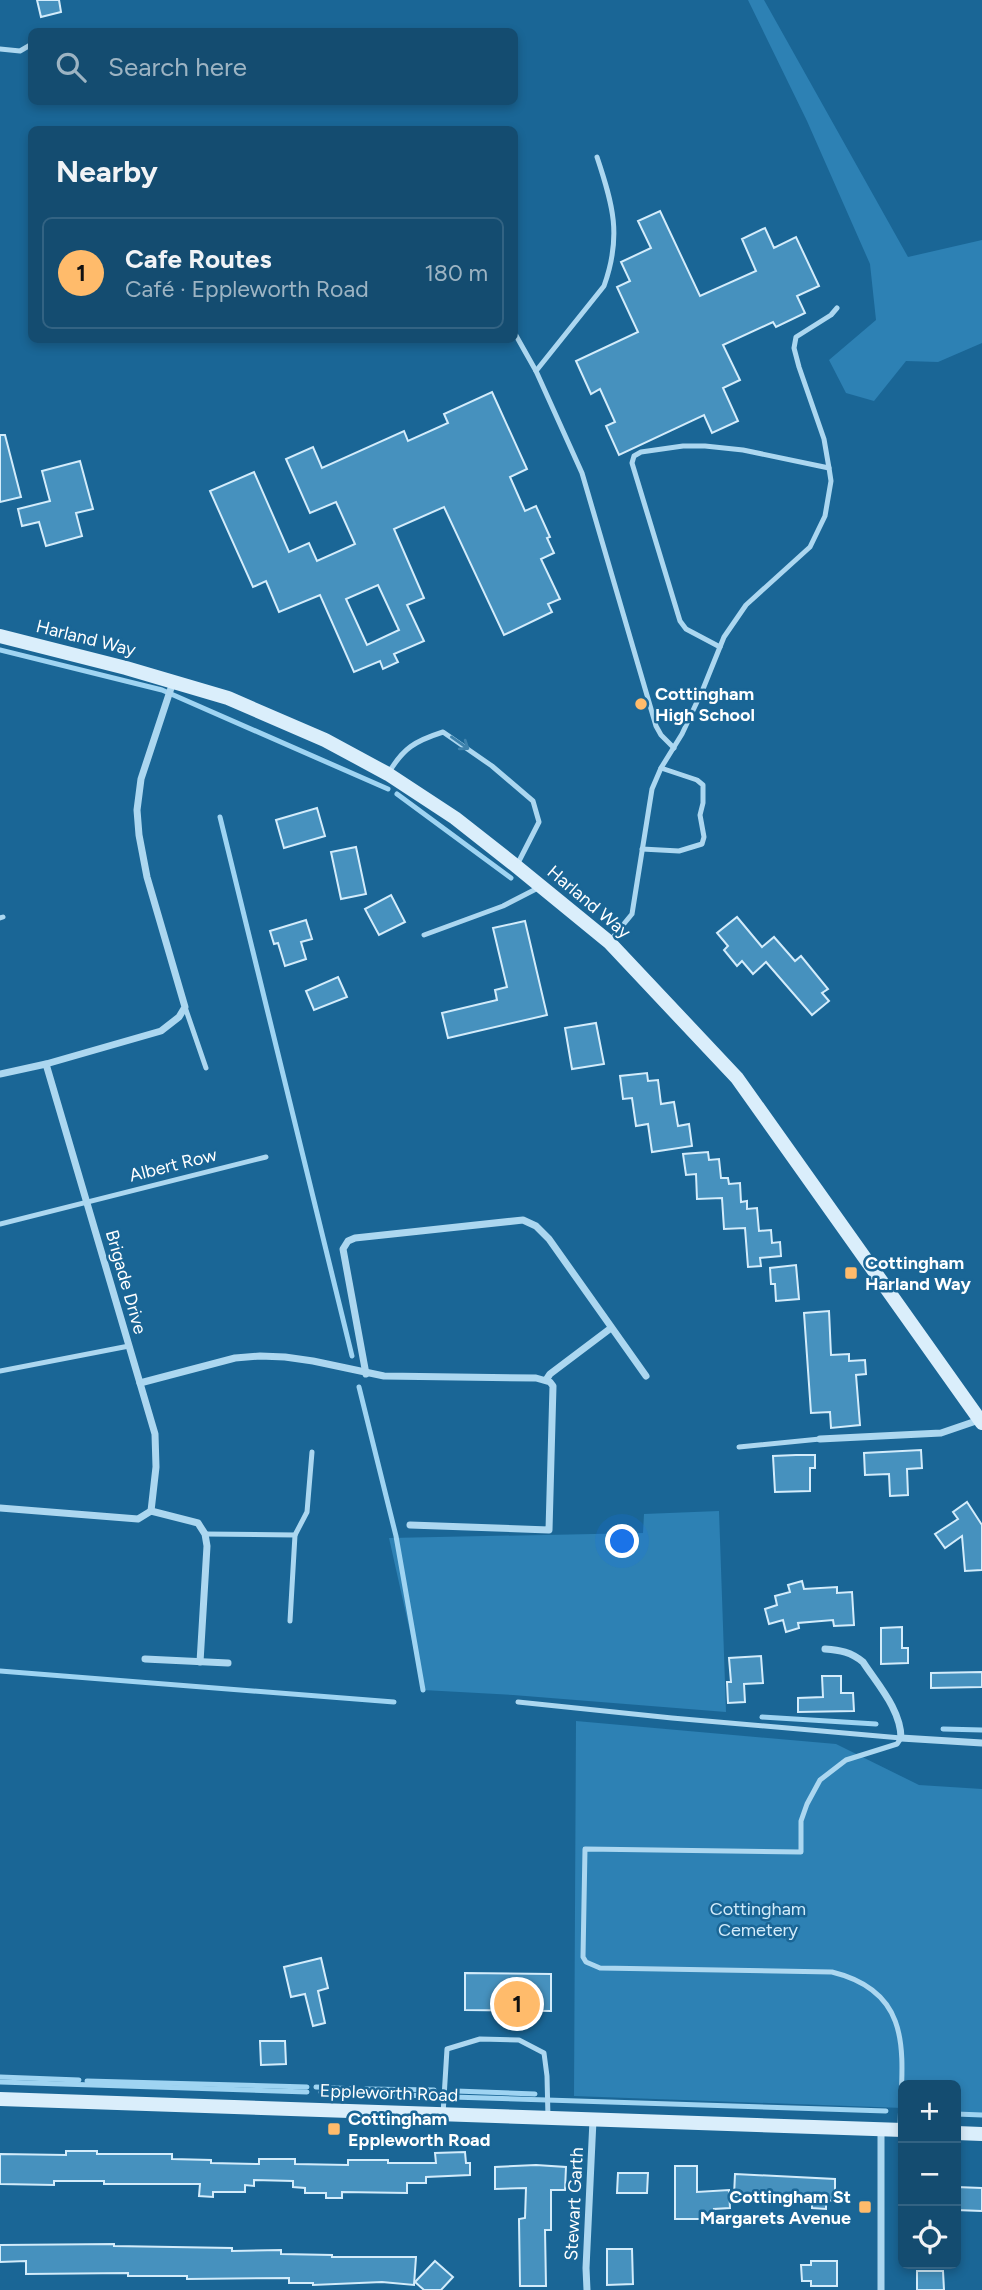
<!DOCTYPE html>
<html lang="en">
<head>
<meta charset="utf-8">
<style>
	body { margin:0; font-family:Figtree,sans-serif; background:#1d5375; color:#f1f3f6 }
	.controls { position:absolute; right:21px; bottom:21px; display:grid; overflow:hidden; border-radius:10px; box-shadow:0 4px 10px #0003 }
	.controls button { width:63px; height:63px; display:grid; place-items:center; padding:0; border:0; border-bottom:2px solid #336383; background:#144c70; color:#f1f3f6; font:35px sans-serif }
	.you { position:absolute; left:623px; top:1542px; width:24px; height:24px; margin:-18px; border:5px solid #fff; border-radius:50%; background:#1a73e8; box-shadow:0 0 0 10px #1a73e833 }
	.badge { display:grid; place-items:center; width:46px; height:46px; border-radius:50%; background:#ffbb6b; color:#111; font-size:23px; font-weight:700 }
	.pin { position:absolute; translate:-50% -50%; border:4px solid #fff; box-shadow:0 2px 7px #0006 }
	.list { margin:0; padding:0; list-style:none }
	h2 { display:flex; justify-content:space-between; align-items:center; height:91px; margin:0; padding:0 28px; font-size:30px }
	h2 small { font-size:23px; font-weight:400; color:#9db4c3 }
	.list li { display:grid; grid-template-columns:46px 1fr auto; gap:21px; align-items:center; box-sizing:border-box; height:112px; margin:0 14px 14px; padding:0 14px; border:2px solid #336383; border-radius:10px }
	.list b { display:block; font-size:26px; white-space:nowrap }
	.list p { margin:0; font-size:23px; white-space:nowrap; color:#9db4c3 }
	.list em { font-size:23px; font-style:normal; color:#9db4c3 }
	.icon { flex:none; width:38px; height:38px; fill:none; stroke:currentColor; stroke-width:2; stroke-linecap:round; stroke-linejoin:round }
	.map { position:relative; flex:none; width:982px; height:2290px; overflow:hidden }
	.search { position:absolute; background:#144c70; box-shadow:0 4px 10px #0003; left:28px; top:28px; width:490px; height:77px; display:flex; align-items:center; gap:18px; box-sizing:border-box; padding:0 24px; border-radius:10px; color:#9db4c3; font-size:26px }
	.panel { position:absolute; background:#144c70; box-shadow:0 4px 10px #0003; left:28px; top:126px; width:490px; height:217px; border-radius:10px }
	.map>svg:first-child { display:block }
	.green { fill:#2d81b4 }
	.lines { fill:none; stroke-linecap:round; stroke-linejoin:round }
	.stream { stroke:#9fd4f2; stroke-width:5 }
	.building { fill:#4691be; stroke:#d3ecfb; stroke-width:2; fill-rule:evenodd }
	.lane { stroke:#acd7f0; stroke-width:5 }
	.street { stroke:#acd7f0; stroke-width:7 }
	.secondary { stroke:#daeefb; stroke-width:14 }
	.oneway { stroke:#3e82ac }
	.poi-dot { fill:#ffbb6b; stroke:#1a6696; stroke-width:2.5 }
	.labels { text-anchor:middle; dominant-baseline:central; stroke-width:5; stroke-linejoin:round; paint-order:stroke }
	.street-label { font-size:18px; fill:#fff; stroke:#1a6696 }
	.poi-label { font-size:18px; font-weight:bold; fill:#fff; stroke:#1a6696; text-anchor:start }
	.park-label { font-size:18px; fill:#d3ecfb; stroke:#1a6696 }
</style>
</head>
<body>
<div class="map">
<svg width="982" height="2290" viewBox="0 0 982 2290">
	<rect width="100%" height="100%" fill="#1a6696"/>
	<g class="green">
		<path d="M748 0H764L908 257 982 240V343L938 362 906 361 874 401 846 393 829 360 876 320 870 264 807 121Z"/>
		<path d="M719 1511 726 1712 513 1695 423 1690 389 1538 643 1533 644 1514Z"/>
		<path d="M576 1721 836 1744 919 1785 982 1789V2117L956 2114V2085H903V2108L574 2096Z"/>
	</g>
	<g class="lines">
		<g class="stream">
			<path d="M0 650 162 690 388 789"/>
			<path d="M397 794 511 878"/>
			<path d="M220 817 352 1356"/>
			<path d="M359 1387 396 1536 423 1690"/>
			<path d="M0 1671 394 1702"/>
			<path d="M762 1717 876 1724"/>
			<path d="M943 1729 982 1730"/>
			<path d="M0 2077 79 2080"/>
			<path d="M87 2081 307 2087"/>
			<path d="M0 2082 307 2092"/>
			<path d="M316 2087 355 2089"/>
			<path d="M366 2089 434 2090"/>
			<path d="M456 2091 535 2094"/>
			<path d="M321 2092 354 2093"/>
			<path d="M364 2094 431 2096"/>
			<path d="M452 2097 886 2111"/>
			<path d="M956 2114 982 2115"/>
		</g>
	</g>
	<g class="building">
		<path d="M37 0H59L61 12 41 17Z"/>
		<path d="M660 211 700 296 756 271 742 239 765 228 774 248 796 237 819 286 797 296 805 313 776 327 773 322 723 345 740 380 723 388 738 421 712 433 704 415 619 455 606 426 615 422 600 389 591 394 576 361 638 332 617 287 630 281 621 262 651 248 638 221Z"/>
		<path d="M492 392 527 469 510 477 525 511 536 506 550 537 547 538 554 553 541 559 560 599 548 604 552 612 504 635 444 507 394 529 424 598 407 605 424 641 394 654 398 662 383 669 380 661 354 672 320 595 279 612 266 581 253 587 210 491 254 472 289 552 309 543 317 561 355 544 336 502 310 513 286 459 313 447 322 468 404 431 408 441 448 423 444 414ZM378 585 399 630 367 645 346 599Z"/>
		<path d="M0 435H5L21 497 0 502Z"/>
		<path d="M80 461 93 509 76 513 82 536 46 546 39 522 22 526 18 509 50 501 42 471Z"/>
		<path d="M317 808 325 836 284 848 276 820Z"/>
		<path d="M356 847 366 894 341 899 331 852Z"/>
		<path d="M391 895 405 922 379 935 365 909Z"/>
		<path d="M737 917 762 947 774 937 795 961 801 956 828 989 822 993 829 1001 812 1015 766 962 753 974 742 961 737 966 724 950 728 946 717 933Z"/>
		<path d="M306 920 312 939 301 942 306 959 285 966 278 943 274 944 270 931Z"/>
		<path d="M525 921 547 1015 448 1038 442 1013 497 1000 495 990 507 987 493 928Z"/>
		<path d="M338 977 347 997 314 1010 306 991Z"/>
		<path d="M596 1023 604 1064 572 1069 565 1028Z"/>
		<path d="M647 1073 648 1081 658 1080 661 1104 674 1102 678 1126 689 1124 692 1146 652 1152 648 1124 636 1126 632 1098 623 1099 620 1076Z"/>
		<path d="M708 1152 709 1160 719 1159 721 1178H728L729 1184 740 1183 741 1202 747 1201V1209L757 1208 759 1231 771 1230 772 1243 780 1242 781 1256 760 1258 761 1266 748 1267 745 1228 724 1229 722 1198 697 1199 696 1174 686 1175 683 1154Z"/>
		<path d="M796 1265 799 1299 776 1301 775 1284H771L770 1268Z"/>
		<path d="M829 1311 831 1355 849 1354V1361L865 1360 866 1374 856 1375 860 1425 831 1428 830 1412 811 1413 804 1313Z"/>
		<path d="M921 1450 922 1468 907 1469 908 1495 890 1496 889 1474 865 1475 864 1453Z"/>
		<path d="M796 1455H815V1468H810V1491L775 1492 773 1456Z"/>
		<path d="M967 1502 982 1525V1570L965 1571 962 1536 945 1548 935 1534 958 1519 953 1512Z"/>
		<path d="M802 1581 804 1589 837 1587V1593L852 1592 854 1625 834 1626 833 1620 798 1623 799 1628 786 1632 783 1620 769 1624 765 1609 777 1605 775 1596 790 1592 788 1585Z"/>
		<path d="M902 1627V1648H908V1663L881 1664V1628Z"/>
		<path d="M761 1656 763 1683 744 1684 745 1702 728 1703 727 1682H731L729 1658Z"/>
		<path d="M982 1672V1687L931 1688V1673Z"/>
		<path d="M822 1676H841V1693H853L854 1711 798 1712V1698L823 1697Z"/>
		<path d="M321 1958 328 1988 318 1991 325 2023 313 2026 305 1994 291 1997 284 1967Z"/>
		<path d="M465 1973 551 1974V2011L465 2010Z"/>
		<path d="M260 2041H285L286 2064 261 2065Z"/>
		<path d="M66 2151H97V2154H172V2159L211 2160V2163L259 2164V2159H295V2164L348 2165V2160H388V2163H436L435 2153 465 2152 466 2163H470V2175L426 2177V2183H407V2193L342 2192V2198H326V2193H305V2188L293 2187V2181L254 2180V2186L245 2185V2192H213V2197L199 2196 200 2184H104V2181H54V2185L0 2184V2154L66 2155Z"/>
		<path d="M536 2165 566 2167 565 2190H551V2230H545L546 2286H520L519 2219 525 2218 526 2188 495 2189V2167Z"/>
		<path d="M675 2166H697V2192L729 2190 730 2208 714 2209 715 2219H675Z"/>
		<path d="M618 2173H648L647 2193H617Z"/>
		<path d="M735 2174 835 2179V2201L826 2200V2209L812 2208V2200L734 2196Z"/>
		<path d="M956 2187 982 2188V2211L956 2210Z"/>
		<path d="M114 2244V2246L232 2248V2251L281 2250V2254L332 2255V2257H416L414 2285 382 2282 313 2285V2283H289V2278L187 2279V2276H128V2273L26 2274V2261L0 2262V2245Z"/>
		<path d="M607 2249H632L633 2284 607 2285Z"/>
		<path d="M435 2261 453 2277 441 2290H424L415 2282Z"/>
		<path d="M811 2261H837V2286H811V2281H802L801 2265H811Z"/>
		<path d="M917 2271H943L944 2290H917Z"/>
	</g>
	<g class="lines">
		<g class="lane">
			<path d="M0 49 20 51 32 44"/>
			<path d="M514 332 536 371 582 473 656 726 661 735 674 748"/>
			<path d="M536 371 604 286C622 236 613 205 597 157"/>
			<path d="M720 647 686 629 680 621 632 463 634 456 641 452 683 446H705L743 450 829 468"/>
			<path d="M388 774C403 748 415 741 443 732L492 766 533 801 539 822 517 865"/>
			<path d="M642 849 679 851 702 844 704 837 700 815 703 803V785L697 780 661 768"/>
			<path d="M0 918 3 917"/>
			<path d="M424 935 503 906 538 888"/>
			<path d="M609 942 632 914 652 789 661 768 682 734 703 689 724 637 746 605 810 547 825 516 831 481 829 468 824 439 799 367 794 348 796 337 831 315 837 308"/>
			<path d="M185 1007 206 1068"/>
			<path d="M0 1224 266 1157"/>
			<path d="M0 1371 129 1346"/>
			<path d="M739 1447 820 1439"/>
			<path d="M205 1534 295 1535 307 1512 312 1452"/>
			<path d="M290 1621 295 1535"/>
			<path d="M518 1702 672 1718 901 1738"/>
			<path d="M443 2114 447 2049 480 2039 519 2040 544 2053 547 2076 548 2118"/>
			<path d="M900 2129C901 2060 918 1993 832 1972L600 1968 586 1962 583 1957 585 1849 801 1852V1821L807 1804 820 1780 846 1760 897 1744 901 1738"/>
		</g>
		<g class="street">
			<path d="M46 1064 155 1434 156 1467 151 1511"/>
			<path d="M0 1074 46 1064 161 1031 179 1017 185 1007 147 877 139 835 137 810 141 779 173 682"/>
			<path d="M366 1374 343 1249 348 1241 355 1238 523 1220 536 1226 549 1239 646 1376"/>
			<path d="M546 1380 550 1374 611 1328"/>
			<path d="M140 1383 235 1358 260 1356 285 1357 313 1361 384 1376 536 1378 550 1382 553 1386 549 1530 410 1525"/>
			<path d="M820 1439 941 1433 979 1420"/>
			<path d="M0 1508 138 1519 151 1511"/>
			<path d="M151 1511 198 1523 205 1534 207 1546 200 1662"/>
			<path d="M825 1649C840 1650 851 1652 863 1662 878 1685 901 1710 901 1738L982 1743"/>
			<path d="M145 1659 228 1663"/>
			<path d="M881 2130V2290"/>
			<path d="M587 2290 586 2268 593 2120"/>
		</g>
		<g class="secondary">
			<path d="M0 636 126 668 228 698 325 740 388 774 455 818 516 866 609 942 737 1078 982 1423"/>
			<path d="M0 2099 903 2130"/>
			<path d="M956 2133 982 2134"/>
		</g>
	</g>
	<defs><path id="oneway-shaft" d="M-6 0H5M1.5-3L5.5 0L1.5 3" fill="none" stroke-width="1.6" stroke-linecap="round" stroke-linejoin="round" transform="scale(1.75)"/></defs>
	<use class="oneway" href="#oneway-shaft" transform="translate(460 743) rotate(35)"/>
	<g class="poi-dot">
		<circle cx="641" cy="704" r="7"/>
		<rect x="844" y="1266" width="14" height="14" rx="3.5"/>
		<rect x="327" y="2122" width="14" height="14" rx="3.5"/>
		<rect x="858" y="2200" width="14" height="14" rx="3.5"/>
	</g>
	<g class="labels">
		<g class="street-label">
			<text transform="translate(86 638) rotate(14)">Harland Way</text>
			<text transform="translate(589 902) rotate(40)">Harland Way</text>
			<text transform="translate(173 1165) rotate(-14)">Albert Row</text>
			<text transform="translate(126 1282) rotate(74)">Brigade Drive</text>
			<text transform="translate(389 2093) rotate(2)">Eppleworth Road</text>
			<text transform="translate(574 2204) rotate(-87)">Stewart Garth</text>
		</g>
		<g class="poi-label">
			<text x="655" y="694">Cottingham<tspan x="655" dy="21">High School</tspan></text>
			<text x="865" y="1263">Cottingham<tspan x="865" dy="21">Harland Way</tspan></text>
			<text x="348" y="2119">Cottingham<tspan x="348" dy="21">Eppleworth Road</tspan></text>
			<text x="851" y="2197" text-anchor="end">Cottingham St<tspan x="851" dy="21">Margarets Avenue</tspan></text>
		</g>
		<g class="park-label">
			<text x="758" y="1909">Cottingham<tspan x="758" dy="21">Cemetery</tspan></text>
		</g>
	</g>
</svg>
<div class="controls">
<button>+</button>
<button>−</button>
<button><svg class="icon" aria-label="locate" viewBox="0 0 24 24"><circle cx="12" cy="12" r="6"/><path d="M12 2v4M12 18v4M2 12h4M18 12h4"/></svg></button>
</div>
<div class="you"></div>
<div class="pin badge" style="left:517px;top:2004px">1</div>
<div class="search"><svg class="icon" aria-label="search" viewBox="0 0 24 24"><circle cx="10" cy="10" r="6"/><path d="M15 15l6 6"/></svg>Search here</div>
<section class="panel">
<h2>Nearby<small></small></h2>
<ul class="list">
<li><span class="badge">1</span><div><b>Cafe Routes</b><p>Café · Eppleworth Road</p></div><em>180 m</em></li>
</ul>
</section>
</div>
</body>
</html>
